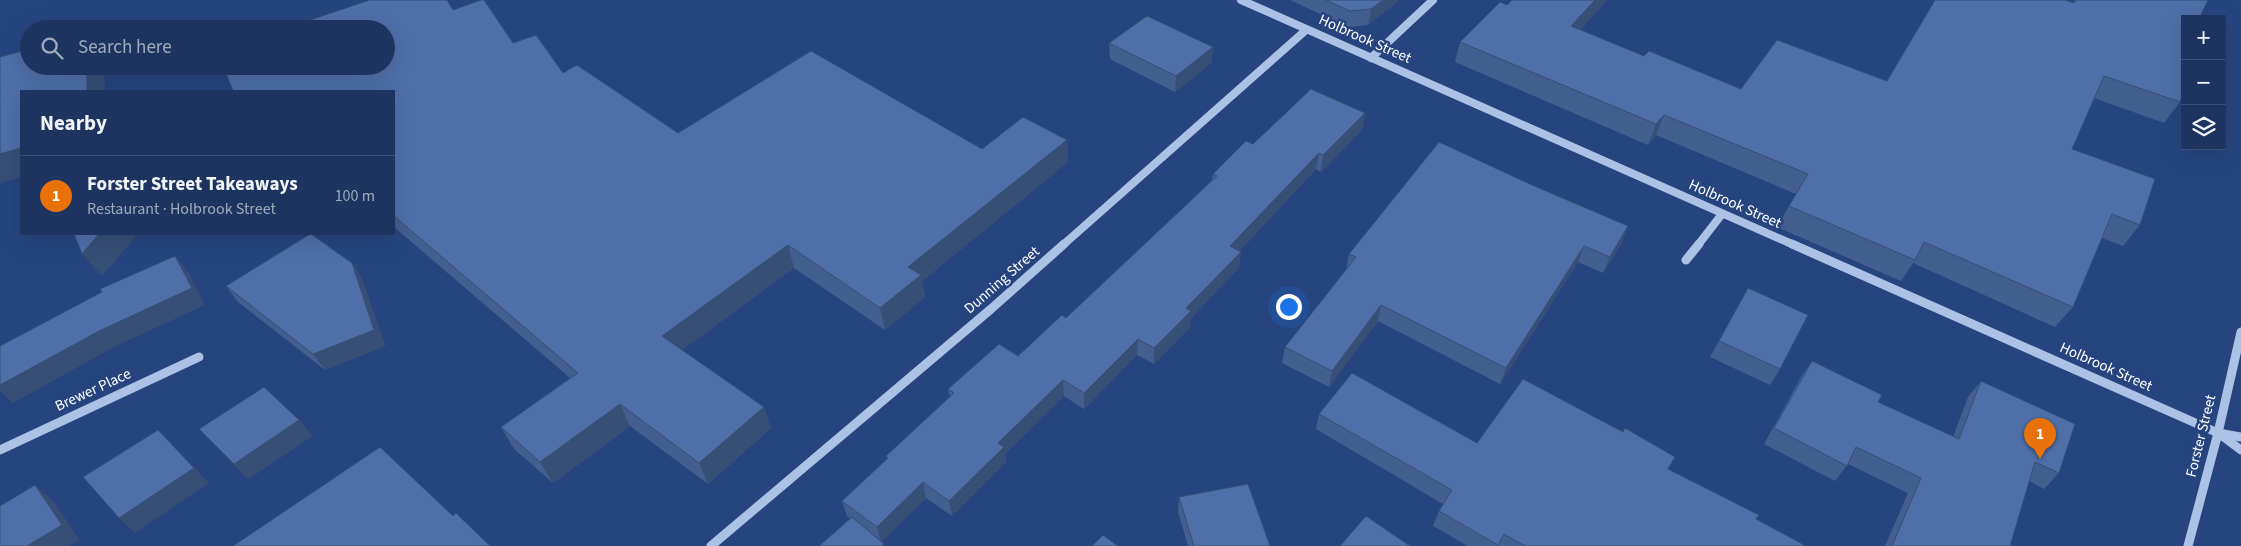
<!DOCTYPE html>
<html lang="en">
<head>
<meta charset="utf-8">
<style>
	body { margin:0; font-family:"Source Sans 3",sans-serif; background:#293f68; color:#f1f3f6 }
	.controls { position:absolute; right:15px; top:15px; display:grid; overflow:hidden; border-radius:0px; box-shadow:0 5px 20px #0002 }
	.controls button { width:45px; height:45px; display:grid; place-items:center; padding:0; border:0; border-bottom:1px solid #3a4f74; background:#1c345f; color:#f1f3f6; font:25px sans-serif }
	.you { position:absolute; left:1288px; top:306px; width:18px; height:18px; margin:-12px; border:4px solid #fff; border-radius:50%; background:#1a73e8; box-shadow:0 0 0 8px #1a73e833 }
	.badge { display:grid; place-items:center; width:32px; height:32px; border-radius:50%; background:#8abfa5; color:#fff; font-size:16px; font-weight:700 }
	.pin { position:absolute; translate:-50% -41px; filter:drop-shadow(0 1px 2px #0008) }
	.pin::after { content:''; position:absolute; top:26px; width:18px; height:15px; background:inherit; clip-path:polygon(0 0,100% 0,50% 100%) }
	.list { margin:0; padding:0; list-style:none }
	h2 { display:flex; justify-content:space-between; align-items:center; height:65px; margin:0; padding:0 20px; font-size:21px }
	h2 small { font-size:16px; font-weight:400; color:#a0aabd }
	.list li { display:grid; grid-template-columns:32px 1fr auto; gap:15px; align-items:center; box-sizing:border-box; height:80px; padding:0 20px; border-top:1px solid #3a4f74 }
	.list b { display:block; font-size:19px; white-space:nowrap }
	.list p { margin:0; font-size:16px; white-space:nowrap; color:#a0aabd }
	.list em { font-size:16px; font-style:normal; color:#a0aabd }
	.icon { flex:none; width:28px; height:28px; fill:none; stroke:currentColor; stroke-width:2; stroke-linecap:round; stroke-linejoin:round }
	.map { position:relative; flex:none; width:2241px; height:546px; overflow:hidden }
	.search { position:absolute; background:#1c345f; box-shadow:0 5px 20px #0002; left:20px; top:20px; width:375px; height:55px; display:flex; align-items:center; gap:12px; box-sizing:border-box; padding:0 18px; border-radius:28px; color:#a0aabd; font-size:19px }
	.panel { position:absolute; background:#1c345f; box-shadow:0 5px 20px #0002; left:20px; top:90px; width:375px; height:145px; border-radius:0px }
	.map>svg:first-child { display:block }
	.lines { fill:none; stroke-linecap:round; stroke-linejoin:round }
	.minor-far1 { stroke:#acc1e6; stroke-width:8 }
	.minor { stroke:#acc1e6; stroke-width:9 }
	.wall { fill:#435f90 }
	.shaded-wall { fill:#374e76 }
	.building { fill:#4e6fa8; stroke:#374e76 }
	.labels { text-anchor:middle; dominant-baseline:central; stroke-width:5; stroke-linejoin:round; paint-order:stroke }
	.street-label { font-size:15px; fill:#fff; stroke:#26457f }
</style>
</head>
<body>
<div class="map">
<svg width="2241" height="546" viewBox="0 0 2241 546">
	<rect width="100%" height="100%" fill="#26457f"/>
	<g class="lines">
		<g class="minor-far1">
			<path d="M1241 0 1794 245"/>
			<path d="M1371 58 1433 0"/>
			<path d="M1063 245 1306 30"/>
			<path d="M1698 245 1722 214"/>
		</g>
		<g class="minor">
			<path d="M1792 244 2218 433 2241 437"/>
			<path d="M1686 260 1699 244"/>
			<path d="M2221 435 2241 450"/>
			<path d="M0 450 199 357"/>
			<path d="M711 546 991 309 1064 244"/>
			<path d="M2188 546 2218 433 2241 332"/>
		</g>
	</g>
	<g class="wall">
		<path d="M1290 0H1399L1368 25 1348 27Z"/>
		<path d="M1512 0H1607L1580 30 1644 56 1741 89 1887 81 2073 3 2075 0H2208L2185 19 2180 102 2164 123 2094 98 2072 149 2140 225 2123 246 2102 238 2073 307 2055 327 1913 263 1901 281 1777 227 1796 194 1656 135 1648 145 1455 62 1460 42 1507 5Z"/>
		<path d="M453 10 513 43 563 73 678 133 982 149 1067 140 1068 162 922 281 925 297 885 330 794 268 682 350 771 428 708 484 630 426 553 483 514 449 501 427 570 378 394 227V91Z"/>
		<path d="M1109 43 1213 47 1211 63 1175 92 1110 59Z"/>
		<path d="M1365 113 1362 130 1321 172 1316 169 1239 251 1241 252 1239 268 1191 318 1190 327 1154 364 1137 355 1084 409 1064 396 1005 454 1006 462 952 516 926 498 882 541 847 516 842 501 887 459 886 456 950 397 948 389 1018 356 1066 318 1212 180 1213 174 1253 144Z"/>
		<path d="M1622 243 1603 273 1578 262 1500 384 1378 321 1329 387 1282 363 1285 347 1346 270 1349 254Z"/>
		<path d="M352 263 362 279 385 346 325 370 238 302 226 286Z"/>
		<path d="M1748 288 1780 369 1770 385 1710 357Z"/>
		<path d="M1812 361 1878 402 1953 437 1968 397 1981 381 2059 473 2044 489 2029 481 2010 546H1885L1908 493 1848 464 1835 481 1764 444 1801 377Z"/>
		<path d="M1319 414 1477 443 1623 432 1675 457 1668 469 1756 520 1806 546H1468L1433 526 1439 511 1443 504 1316 429Z"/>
		<path d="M299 420 312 436 248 479 199 429Z"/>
		<path d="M1179 497 1270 546H1188L1178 512Z"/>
	</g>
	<g class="shaded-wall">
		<path d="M1383 0H1399L1368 25 1371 9Z"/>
		<path d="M1595 0H1607L1565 46 1571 26Z"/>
		<path d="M1213 47 1211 63 1175 92 1176 76Z"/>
		<path d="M87 66H104L105 91H87Z"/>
		<path d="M1365 113 1362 130 1321 172 1323 155Z"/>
		<path d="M1664 115 1656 135 1648 145 1656 124Z"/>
		<path d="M1067 140 1068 162 922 281 925 297 885 330 880 308 908 267Z"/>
		<path d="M21 148V177L0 183V154Z"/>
		<path d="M1319 153 1316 169 1229 263 1230 246Z"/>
		<path d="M1628 226 1622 243 1603 273 1610 257Z"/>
		<path d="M99 234H138L102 276 82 254Z"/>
		<path d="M788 245 794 268 671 358 662 336Z"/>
		<path d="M1584 246 1578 262 1500 384 1506 368Z"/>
		<path d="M1241 252 1239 268 1191 318 1190 327 1154 364V348L1186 308Z"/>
		<path d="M175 256 188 272 205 305 114 347 13 403 0 391V385Z"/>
		<path d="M352 263 362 279 385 346 325 370 313 354Z"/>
		<path d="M1381 305 1378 321 1329 387 1332 371Z"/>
		<path d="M1138 339 1137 355 1084 409V393Z"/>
		<path d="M1063 380 1064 396 1005 454 1006 462 952 516 949 501 998 443Z"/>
		<path d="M620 404 630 426 553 483 540 462Z"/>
		<path d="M764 407 771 428 708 484 699 463Z"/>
		<path d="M299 420 312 436 248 479 234 464Z"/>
		<path d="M158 430 209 483 135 533 119 518Z"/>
		<path d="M923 482 926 498 881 542 877 527Z"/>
		<path d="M35 485 53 501 80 540 69 546H27Z"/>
	</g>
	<g class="building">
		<path d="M370 0H447L453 10 481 0H484L513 43 536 35 563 73 577 65 678 133 811 51 982 149 1023 117 1067 140 908 267 921 275 880 308 788 245 662 336 764 407 699 463 620 404 540 462 501 427 578 373 394 216V91H233L223 66H386V29H283Z"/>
		<path d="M1326 0H1383L1371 9 1350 11Z"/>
		<path d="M1512 0H1595L1571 26 1644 56 1649 51 1741 89 1777 40 1887 81 1935 0H2065L2074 3 2076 0H2208L2199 19H2185V88L2180 102 2104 76 2072 149 2155 179 2140 225 2112 214 2073 307 1924 242 1915 260 1789 206 1808 174 1664 115 1656 124 1460 42 1500 2 1507 5Z"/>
		<path d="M1147 16 1213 47 1176 76 1109 43Z"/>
		<path d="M29 49V66H87V91H21V148L0 154V57Z"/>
		<path d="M1311 89 1365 113 1323 155 1319 153 1230 246 1241 252 1186 308 1191 311 1154 348 1138 339 1084 393 1063 380 998 443 1004 447 949 501 923 482 877 527 842 501 888 458 886 456 954 393 948 389 999 344 1018 356 1062 315 1066 318 1217 176 1213 174 1246 141 1253 144Z"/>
		<path d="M1439 142 1532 185 1628 226 1610 257 1584 246 1506 368 1381 305 1332 371 1285 347 1356 257 1349 254Z"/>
		<path d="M74 234H99L82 254Z"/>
		<path d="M310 234H311L352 263 374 330 313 354 226 286Z"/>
		<path d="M175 256 192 288 99 331 0 385V346L102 292 100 289Z"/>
		<path d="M1748 288 1808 315 1780 369 1719 341Z"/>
		<path d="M1812 361 1882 395 1878 402 1959 439 1981 381 2075 424 2059 473 2035 462 2010 546H1892L1921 478 1856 447 1847 466 1774 428Z"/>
		<path d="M1352 373 1477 443 1523 379 1623 432 1625 428 1675 457 1668 469 1759 515 1756 519 1806 546H1525L1504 534 1498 545 1439 511 1452 490 1319 414Z"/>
		<path d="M264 387 299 420 234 464 199 429Z"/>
		<path d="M158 430 194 468 119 518 83 477Z"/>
		<path d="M380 447 453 516 456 513 490 546H233Z"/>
		<path d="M1248 484 1270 546H1194L1179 497Z"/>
		<path d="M35 485 62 525 27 546H0V506Z"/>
		<path d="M1366 516 1410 546H1340Z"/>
		<path d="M852 517 884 544 882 546H819Z"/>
		<path d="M1103 535 1118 546H1092Z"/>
	</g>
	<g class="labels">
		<g class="street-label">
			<text transform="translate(1365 39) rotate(24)">Holbrook Street</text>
			<text transform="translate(1735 204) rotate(24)">Holbrook Street</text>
			<text transform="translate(1002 280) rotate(-41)">Dunning Street</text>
			<text transform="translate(2106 367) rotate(24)">Holbrook Street</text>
			<text transform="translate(93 390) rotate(-25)">Brewer Place</text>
			<text transform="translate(2201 436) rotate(-76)">Forster Street</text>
		</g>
	</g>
</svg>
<div class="controls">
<button>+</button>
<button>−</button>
<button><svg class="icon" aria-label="layers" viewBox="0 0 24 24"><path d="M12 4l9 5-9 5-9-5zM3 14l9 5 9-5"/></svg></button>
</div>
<div class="you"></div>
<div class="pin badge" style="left:2040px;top:459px;background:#e8710a">1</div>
<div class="search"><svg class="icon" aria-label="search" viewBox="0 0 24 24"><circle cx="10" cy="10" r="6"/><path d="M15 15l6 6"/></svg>Search here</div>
<section class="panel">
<h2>Nearby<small></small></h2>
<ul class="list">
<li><span class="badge" style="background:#e8710a">1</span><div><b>Forster Street Takeaways</b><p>Restaurant · Holbrook Street</p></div><em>100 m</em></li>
</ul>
</section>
</div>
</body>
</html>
